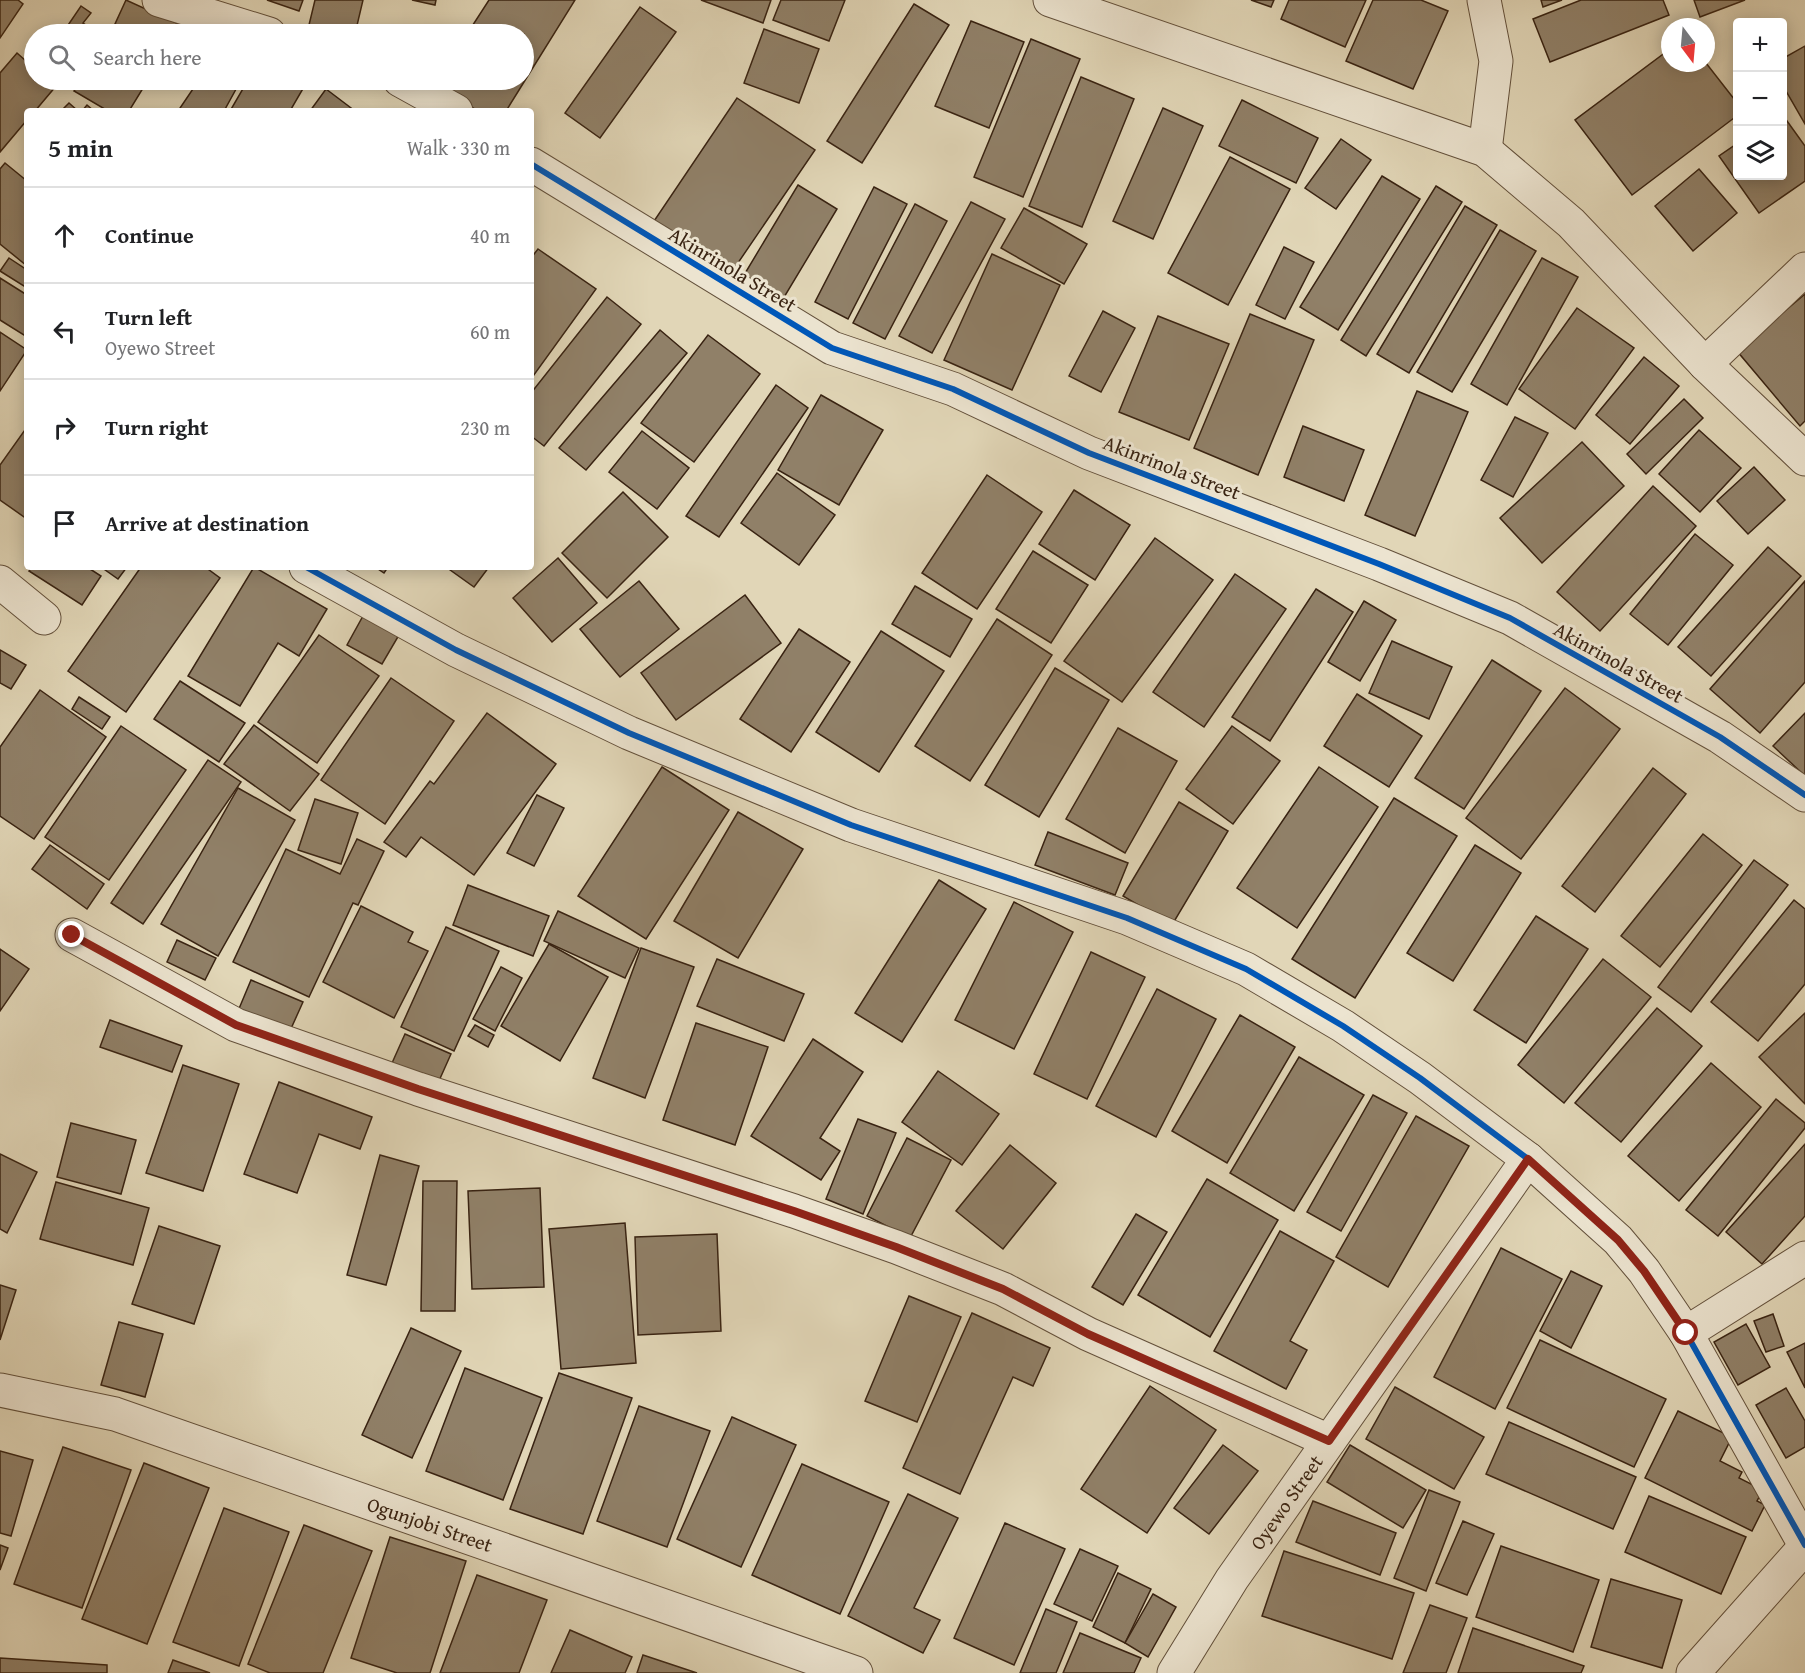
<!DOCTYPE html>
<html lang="en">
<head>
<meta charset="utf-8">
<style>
	body { margin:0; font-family:"Gentium Book Plus",serif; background:#f2f2f2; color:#202124 }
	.controls { position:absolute; right:18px; top:18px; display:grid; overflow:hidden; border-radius:6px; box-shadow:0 3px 15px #0003 }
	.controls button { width:54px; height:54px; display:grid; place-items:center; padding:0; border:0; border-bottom:2px solid #e0e0e0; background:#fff; color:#202124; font:30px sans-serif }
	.compass { position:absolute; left:1661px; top:18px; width:54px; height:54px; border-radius:50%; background:#fff; box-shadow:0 3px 15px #0003; rotate:164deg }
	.stop { position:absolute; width:18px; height:18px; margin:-14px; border:4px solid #8f2418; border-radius:50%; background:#fff }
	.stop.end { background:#8f2418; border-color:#fff; box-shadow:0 2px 6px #0008 }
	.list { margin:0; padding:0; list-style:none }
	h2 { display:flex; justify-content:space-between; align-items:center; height:78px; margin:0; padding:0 24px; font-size:26px }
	h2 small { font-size:20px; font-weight:400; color:#757577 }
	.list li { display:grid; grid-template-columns:39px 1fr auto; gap:18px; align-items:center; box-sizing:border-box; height:96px; padding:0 24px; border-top:2px solid #e0e0e0 }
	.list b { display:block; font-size:22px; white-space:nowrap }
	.list p { margin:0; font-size:20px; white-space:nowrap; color:#757577 }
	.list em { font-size:20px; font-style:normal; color:#757577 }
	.icon { flex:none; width:33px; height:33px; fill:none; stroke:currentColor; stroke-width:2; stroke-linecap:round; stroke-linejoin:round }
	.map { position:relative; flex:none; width:1805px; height:1673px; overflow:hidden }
	.search { position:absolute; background:#fff; box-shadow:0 3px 15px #0003; left:24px; top:24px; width:510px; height:66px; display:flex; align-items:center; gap:15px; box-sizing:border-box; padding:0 21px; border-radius:33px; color:#757577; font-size:22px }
	.panel { position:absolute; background:#fff; box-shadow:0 3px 15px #0003; left:24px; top:108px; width:510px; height:462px; border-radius:6px }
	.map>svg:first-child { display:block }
	.building { fill:#908068; stroke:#392312; stroke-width:1.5 }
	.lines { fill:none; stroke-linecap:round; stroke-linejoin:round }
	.street-casing { stroke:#63503b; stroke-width:35 }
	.street { stroke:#ece4d0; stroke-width:33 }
	.cycleway-casing { stroke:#ece4d0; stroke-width:10 }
	.cycleway { stroke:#0057b8; stroke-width:6 }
	.route { stroke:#8f2418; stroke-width:8 }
	.labels { text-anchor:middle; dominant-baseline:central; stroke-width:6; stroke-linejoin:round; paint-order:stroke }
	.street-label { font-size:20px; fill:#392312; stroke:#ece4d0 }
</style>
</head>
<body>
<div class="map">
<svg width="1805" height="1673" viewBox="0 0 1805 1673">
	<rect width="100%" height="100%" fill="#e1d6b7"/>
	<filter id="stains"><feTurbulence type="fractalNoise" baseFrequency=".00333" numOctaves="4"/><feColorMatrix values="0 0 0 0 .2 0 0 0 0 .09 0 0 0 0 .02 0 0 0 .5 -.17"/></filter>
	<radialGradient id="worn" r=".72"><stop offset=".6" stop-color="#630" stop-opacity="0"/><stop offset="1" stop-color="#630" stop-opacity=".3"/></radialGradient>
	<g class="building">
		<path d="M0 0H18L23 4 0 38Z"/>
		<path d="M126 0 181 25 176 34H137L115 24Z"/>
		<path d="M267 0H303L299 11Z"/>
		<path d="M315 0H363L355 34 309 25Z"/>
		<path d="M412 0H436L435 5Z"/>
		<path d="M489 0H575L506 111H478L436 86 440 80H524V34H467Z"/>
		<path d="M701 0H771L763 23Z"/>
		<path d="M781 0H845L829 41 773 20Z"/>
		<path d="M1251 0H1274L1271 7Z"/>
		<path d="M1289 0H1366L1345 47 1281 19Z"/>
		<path d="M1373 0H1421L1448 11 1413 89 1346 61Z"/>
		<path d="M1541 0H1562L1543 7Z"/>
		<path d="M1581 0H1663L1669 15 1550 62 1533 19Z"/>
		<path d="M1694 0H1745L1700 17Z"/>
		<path d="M914 4 949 25 862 163 827 141Z"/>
		<path d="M81 6 91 13 83 23 96 32 94 34H62Z"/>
		<path d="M640 7 676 32 600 138 565 113Z"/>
		<path d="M971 21 1024 42 989 128 935 106Z"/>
		<path d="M112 28 123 34H108Z"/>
		<path d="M764 29 819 49 799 103 744 83Z"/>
		<path d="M1031 39 1080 59 1023 197 974 177Z"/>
		<path d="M1805 46V124L1782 84V59Z"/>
		<path d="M1670 49V63H1706L1738 104V115L1632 195 1575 120Z"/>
		<path d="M17 53 34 68V80H48L56 86 35 111H27V120L0 152V73Z"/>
		<path d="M1081 77 1134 99 1082 227 1029 206Z"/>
		<path d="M81 80H148L129 111H108L74 91Z"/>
		<path d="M199 80H241L224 111H178Z"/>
		<path d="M248 80H308L290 111H230Z"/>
		<path d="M326 89 355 111H310Z"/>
		<path d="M737 98 815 150 727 279 650 227Z"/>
		<path d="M1242 100 1318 138 1296 183 1219 146Z"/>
		<path d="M69 103 78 111H61Z"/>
		<path d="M87 105 94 111H82Z"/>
		<path d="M1163 108 1203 126 1153 239 1113 221Z"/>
		<path d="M1782 114 1805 146V181L1759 213 1719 156 1738 143V176H1782Z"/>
		<path d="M1341 139 1371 160 1336 209 1305 188Z"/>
		<path d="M1230 157 1290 189 1228 305 1168 273Z"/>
		<path d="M5 163 27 181V266L0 244V169Z"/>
		<path d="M1699 169 1737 213 1693 251 1655 206Z"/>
		<path d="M1382 176 1420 199 1338 330 1300 307Z"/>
		<path d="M798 185 837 209 783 299 744 275Z"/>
		<path d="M1436 186 1462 202 1366 356 1341 340Z"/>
		<path d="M874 187 907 204 848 319 815 302Z"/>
		<path d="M971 202 1005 219 932 353 899 336Z"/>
		<path d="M915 204 947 221 885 339 853 323Z"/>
		<path d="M1465 206 1497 225 1409 373 1377 354Z"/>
		<path d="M1024 208 1087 244 1064 284 1001 248Z"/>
		<path d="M1500 230 1536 251 1452 392 1417 372Z"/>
		<path d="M1284 247 1314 262 1285 319 1256 305Z"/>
		<path d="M538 249 596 289 531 379V258Z"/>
		<path d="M992 254 1060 285 1012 390 944 360Z"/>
		<path d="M9 258 27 270V288L0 271Z"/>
		<path d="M1542 258 1578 277 1507 405 1471 384Z"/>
		<path d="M0 278 27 295V337L0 320Z"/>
		<path d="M1805 294V421L1800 426 1737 351Z"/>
		<path d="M607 297 641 324 544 446 531 436V393Z"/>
		<path d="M1577 308 1634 348 1575 429 1519 389Z"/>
		<path d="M1103 311 1135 328 1101 392 1069 376Z"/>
		<path d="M1250 314 1314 340 1258 475 1194 448Z"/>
		<path d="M1158 316 1229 344 1189 440 1119 412Z"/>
		<path d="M660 330 687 353 586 470 559 448Z"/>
		<path d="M0 332 27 350 0 391Z"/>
		<path d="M708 335 760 374 694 462 641 423Z"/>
		<path d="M1644 357 1679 386 1630 444 1596 415Z"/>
		<path d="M776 385 808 408 719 537 686 516Z"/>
		<path d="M1417 391 1468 412 1415 536 1365 515Z"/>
		<path d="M821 395 883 430 839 505 778 470Z"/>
		<path d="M1684 399 1703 418 1646 474 1627 454Z"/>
		<path d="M1515 417 1548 433 1513 497 1481 480Z"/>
		<path d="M1303 426 1364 450 1344 501 1284 477Z"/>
		<path d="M27 427V519L0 500V465Z"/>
		<path d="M1699 430 1741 468 1700 512 1659 474Z"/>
		<path d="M642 431 689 468 657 509 609 472Z"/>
		<path d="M1582 442 1624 486 1542 563 1500 518Z"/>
		<path d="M1754 467 1785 500 1748 534 1717 501Z"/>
		<path d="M777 473 835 515 799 565 741 523Z"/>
		<path d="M987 475 1042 512 977 609 922 573Z"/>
		<path d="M1653 486 1696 526 1600 631 1557 592Z"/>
		<path d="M1074 490 1130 525 1095 580 1039 544Z"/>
		<path d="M623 492 668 537 607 598 562 553Z"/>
		<path d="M1695 534 1733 565 1668 645 1630 614Z"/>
		<path d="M1155 538 1213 580 1122 702 1064 661Z"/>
		<path d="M1768 547 1801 576 1711 676 1678 647Z"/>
		<path d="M1033 551 1088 585 1051 643 996 609Z"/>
		<path d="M558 558 597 603 552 642 513 598Z"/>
		<path d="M32 567H87L101 576 82 605 29 571Z"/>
		<path d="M101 567H127L118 579Z"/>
		<path d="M141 567H205L220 578 126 712 68 671Z"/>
		<path d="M254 567 327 609 299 656 278 643 240 706 188 676Z"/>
		<path d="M375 567H388L384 573Z"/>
		<path d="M446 567H489L474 587Z"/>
		<path d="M1235 574 1286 609 1204 727 1153 692Z"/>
		<path d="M639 581 679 629 620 677 580 629Z"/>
		<path d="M1805 581V682L1760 733 1710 689Z"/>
		<path d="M915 586 972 619 950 657 892 624Z"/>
		<path d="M1316 589 1353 612 1270 741 1232 717Z"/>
		<path d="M745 595 781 643 676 720 641 673Z"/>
		<path d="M1364 601 1396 620 1360 681 1328 662Z"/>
		<path d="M363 616 399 635 382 664 347 645Z"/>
		<path d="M997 619 1052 655 970 781 915 746Z"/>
		<path d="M799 629 850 662 791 752 740 719Z"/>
		<path d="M881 631 944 671 879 772 816 732Z"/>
		<path d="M319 635 379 676 317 763 258 722Z"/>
		<path d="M1392 641 1452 667 1429 719 1369 693Z"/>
		<path d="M0 650 26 665 11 689 0 683Z"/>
		<path d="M1492 660 1541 691 1464 809 1415 778Z"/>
		<path d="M1055 668 1109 700 1039 817 985 785Z"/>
		<path d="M391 678 454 721 385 824 321 780Z"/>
		<path d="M180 681 245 723 219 762 154 719Z"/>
		<path d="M1565 688 1620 729 1521 859 1466 818Z"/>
		<path d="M40 690 106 737 34 839 0 816V747Z"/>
		<path d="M1357 694 1422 736 1389 787 1324 746Z"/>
		<path d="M79 697 110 717 102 729 72 709Z"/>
		<path d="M487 713 556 764 474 875 421 837 406 857 384 842 430 781 434 784Z"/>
		<path d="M1805 713V776L1773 746Z"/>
		<path d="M254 725 319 774 290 811 224 764Z"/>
		<path d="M121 726 186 770 109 880 45 837Z"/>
		<path d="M1232 726 1280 761 1233 824 1186 789Z"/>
		<path d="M1118 728 1177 761 1125 853 1066 819Z"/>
		<path d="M208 760 241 782 143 924 111 903Z"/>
		<path d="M662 767 729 810 646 939 578 896Z"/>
		<path d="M1319 767 1378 807 1297 928 1237 888Z"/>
		<path d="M1653 768 1686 794 1595 912 1562 886Z"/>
		<path d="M238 788 295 820 218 956 161 924Z"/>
		<path d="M537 795 564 808 534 866 507 853Z"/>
		<path d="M1394 798 1457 836 1355 998 1292 959Z"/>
		<path d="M315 799 358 813 341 864 298 850Z"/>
		<path d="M1179 802 1228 831 1172 925 1123 896Z"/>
		<path d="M738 812 803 849 738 958 674 921Z"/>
		<path d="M1048 832 1128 863 1115 895 1035 865Z"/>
		<path d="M1703 834 1742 865 1660 967 1621 936Z"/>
		<path d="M357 839 384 851 358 905 353 903 309 997 233 962 286 849 340 874Z"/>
		<path d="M50 845 104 884 87 909 32 869Z"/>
		<path d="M1475 845 1521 873 1453 981 1407 953Z"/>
		<path d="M1754 860 1788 885 1691 1012 1658 987Z"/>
		<path d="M939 880 986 909 902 1042 855 1013Z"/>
		<path d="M468 885 549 916 533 956 453 925Z"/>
		<path d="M1794 900 1805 909V984L1758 1041 1711 1002Z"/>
		<path d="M1014 902 1073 932 1014 1049 955 1020Z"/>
		<path d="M361 906 413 932 408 942 428 951 394 1018 323 982Z"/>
		<path d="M558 911 639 948 625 978 544 941Z"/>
		<path d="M1536 916 1588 949 1526 1043 1474 1010Z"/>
		<path d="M446 927 499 951 454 1051 401 1027Z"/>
		<path d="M177 940 216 958 205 980 167 962Z"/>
		<path d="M549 944 608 977 560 1061 501 1026Z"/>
		<path d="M641 948 694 967 645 1098 593 1078Z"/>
		<path d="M0 949 29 969 0 1011Z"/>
		<path d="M1091 952 1145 977 1087 1099 1034 1074Z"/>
		<path d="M717 959 804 994 784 1041 697 1006Z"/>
		<path d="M1603 959 1651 997 1564 1103 1518 1065Z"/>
		<path d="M501 967 522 978 495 1031 473 1019Z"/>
		<path d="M251 980 303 1002 289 1033 238 1011Z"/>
		<path d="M1157 989 1216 1019 1156 1137 1096 1106Z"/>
		<path d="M1657 1008 1702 1046 1621 1142 1575 1103Z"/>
		<path d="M1805 1013V1104L1759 1057Z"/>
		<path d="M1240 1015 1295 1047 1227 1163 1172 1131Z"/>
		<path d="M110 1020 182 1046 172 1072 100 1047Z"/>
		<path d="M696 1023 768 1047 735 1145 663 1120Z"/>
		<path d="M475 1025 494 1035 488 1047 468 1036Z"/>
		<path d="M405 1034 451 1054 438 1083 392 1063Z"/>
		<path d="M813 1039 863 1072 820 1138 840 1151 821 1180 751 1136Z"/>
		<path d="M1299 1057 1364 1095 1294 1211 1230 1173Z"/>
		<path d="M1711 1063 1761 1107 1679 1201 1628 1156Z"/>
		<path d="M183 1065 239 1084 203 1191 146 1173Z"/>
		<path d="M938 1071 999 1114 962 1165 902 1122Z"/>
		<path d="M279 1082 372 1117 360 1149 319 1134 297 1193 244 1174Z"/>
		<path d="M1373 1095 1407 1113 1341 1231 1307 1212Z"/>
		<path d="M1776 1099 1805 1123V1128L1718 1236 1686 1210Z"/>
		<path d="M1416 1116 1469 1146 1388 1287 1336 1257Z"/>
		<path d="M858 1119 896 1133 863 1214 826 1199Z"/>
		<path d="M71 1123 136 1140 121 1194 57 1177Z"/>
		<path d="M907 1138 951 1160 910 1238 867 1216Z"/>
		<path d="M1805 1144V1216L1762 1264 1726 1232Z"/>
		<path d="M1010 1145 1056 1183 1003 1249 956 1211Z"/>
		<path d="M0 1154 37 1172 7 1233 0 1229Z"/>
		<path d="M380 1155 419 1166 386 1285 347 1275Z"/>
		<path d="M1207 1179 1278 1220 1210 1337 1138 1295Z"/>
		<path d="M423 1181H457L455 1311H421Z"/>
		<path d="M56 1182 149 1208 133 1265 40 1239Z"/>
		<path d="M540 1188 544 1287 472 1289 468 1191Z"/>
		<path d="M1136 1214 1167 1232 1123 1305 1092 1287Z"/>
		<path d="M625 1223 636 1363 561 1369 549 1229Z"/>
		<path d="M159 1226 220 1246 194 1324 132 1304Z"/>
		<path d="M1280 1231 1334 1261 1290 1341 1307 1350 1286 1389 1214 1351Z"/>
		<path d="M717 1234 721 1331 638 1335 635 1237Z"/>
		<path d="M1501 1248 1562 1279 1495 1409 1434 1377Z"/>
		<path d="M1571 1271 1602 1286 1571 1348 1540 1331Z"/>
		<path d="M0 1285 16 1290 0 1340Z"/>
		<path d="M909 1296 961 1317 917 1422 865 1401Z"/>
		<path d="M972 1313 1050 1348 1033 1386 1013 1377 960 1494 903 1468Z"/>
		<path d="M1773 1314 1784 1346 1766 1352 1754 1321Z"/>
		<path d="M119 1322 163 1334 145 1397 101 1385Z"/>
		<path d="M1746 1324 1770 1367 1738 1385 1714 1342Z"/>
		<path d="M411 1328 461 1351 412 1458 362 1435Z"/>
		<path d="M1540 1340 1666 1399 1634 1467 1507 1408Z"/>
		<path d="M1805 1343V1388L1787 1352Z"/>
		<path d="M465 1368 542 1398 503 1500 426 1471Z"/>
		<path d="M559 1373 632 1398 583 1534 510 1509Z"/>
		<path d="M1150 1386 1216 1430 1147 1533 1081 1489Z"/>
		<path d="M1395 1387 1484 1437 1454 1489 1366 1439Z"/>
		<path d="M1786 1388 1805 1421V1447L1786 1458 1756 1405Z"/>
		<path d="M639 1406 710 1431 667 1547 597 1521Z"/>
		<path d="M1678 1411 1732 1437 1720 1461 1742 1472 1739 1478 1763 1490 1757 1501 1765 1505 1752 1531 1645 1478Z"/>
		<path d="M732 1417 796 1445 741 1567 677 1539Z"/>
		<path d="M1509 1422 1636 1477 1613 1529 1486 1474Z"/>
		<path d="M1223 1445 1258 1471 1209 1534 1174 1508Z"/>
		<path d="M1350 1445 1426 1490 1403 1528 1327 1482Z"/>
		<path d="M63 1447 131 1470 82 1608 14 1584Z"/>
		<path d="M0 1451 33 1460 11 1536 0 1533Z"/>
		<path d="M144 1463 209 1488 147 1644 82 1619Z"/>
		<path d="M802 1464 889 1502 840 1614 752 1575Z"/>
		<path d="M1429 1490 1460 1502 1426 1591 1394 1578Z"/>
		<path d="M908 1494 958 1518 914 1608 940 1620 923 1653 848 1616Z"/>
		<path d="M1649 1496 1746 1537 1721 1594 1625 1552Z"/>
		<path d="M1313 1501 1396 1533 1380 1575 1296 1542Z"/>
		<path d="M224 1508 289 1532 239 1666 173 1642Z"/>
		<path d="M1463 1521 1494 1534 1467 1595 1436 1583Z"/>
		<path d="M1005 1523 1065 1549 1014 1665 954 1638Z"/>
		<path d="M304 1525 372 1551 323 1673H270L248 1664Z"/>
		<path d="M390 1537 466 1561 430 1673H397L351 1658Z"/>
		<path d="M0 1545 8 1548 0 1570Z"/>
		<path d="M1501 1546 1599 1580 1573 1652 1476 1617Z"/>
		<path d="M1080 1549 1118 1566 1092 1621 1054 1604Z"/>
		<path d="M1284 1551 1414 1593 1392 1659 1262 1616Z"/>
		<path d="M1118 1573 1151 1589 1125 1643 1093 1627Z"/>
		<path d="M477 1575 547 1600 519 1673H440Z"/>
		<path d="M1611 1579 1682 1600 1662 1668 1591 1647Z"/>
		<path d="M1153 1594 1176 1607 1148 1657 1125 1643Z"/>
		<path d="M1430 1605 1467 1618 1446 1673H1403Z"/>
		<path d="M1046 1609 1077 1622 1056 1673H1020Z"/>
		<path d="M1473 1628 1584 1666 1581 1673H1458Z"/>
		<path d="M570 1630 632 1657 625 1673H551Z"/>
		<path d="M1080 1633 1141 1658 1134 1673H1063Z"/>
		<path d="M643 1655 697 1673H637Z"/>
		<path d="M0 1658 107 1665V1673H0Z"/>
		<path d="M173 1660 210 1673H168Z"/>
	</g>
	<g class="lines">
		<defs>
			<g id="street">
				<path d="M159 0 269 34"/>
				<path d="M1050 0 1485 150 1571 223 1705 364 1805 459"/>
				<path d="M1484 0 1496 61 1485 150"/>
				<path d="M400 80 456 111"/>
				<path d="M531 164 832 348 953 389 1089 453 1379 564 1510 618 1720 737 1805 795"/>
				<path d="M1705 364 1805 269"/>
				<path d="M306 567 456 650 629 733 851 825 1127 918 1246 969 1343 1026 1420 1078 1528 1159 1618 1240 1644 1271 1686 1333 1805 1545"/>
				<path d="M0 582 44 618"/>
				<path d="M72 935 236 1025 418 1089 794 1211 896 1247 1003 1289 1088 1334 1329 1441"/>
				<path d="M1686 1333 1805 1258"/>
				<path d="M0 1390 115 1414 856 1673"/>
				<path d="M1174 1673 1232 1579 1528 1159"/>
				<path d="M1693 1673 1805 1547"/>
			</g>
		</defs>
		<use href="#street" class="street-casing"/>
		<use href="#street" class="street"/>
		<defs>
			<g id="cycleway">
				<path d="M531 164 832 348 953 389 1089 453 1379 564 1510 618 1720 737 1805 795"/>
				<path d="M306 567 456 650 629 733 851 825 1127 918 1246 969 1343 1026 1420 1078 1528 1159 1618 1240 1644 1271 1686 1333 1805 1545"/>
			</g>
		</defs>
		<use href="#cycleway" class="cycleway-casing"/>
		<use href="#cycleway" class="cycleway"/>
	</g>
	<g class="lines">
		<path class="route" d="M72 935 236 1025 418 1089 794 1211 896 1247 1003 1289 1088 1334 1329 1441 1528 1159 1618 1240 1644 1271 1686 1333"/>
	</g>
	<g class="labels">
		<g class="street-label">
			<text transform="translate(733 269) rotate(31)">Akinrinola Street</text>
			<text transform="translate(1172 467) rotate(21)">Akinrinola Street</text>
			<text transform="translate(1619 662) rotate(29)">Akinrinola Street</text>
			<text transform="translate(1286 1502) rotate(-55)">Oyewo Street</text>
			<text transform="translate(430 1524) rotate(19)">Ogunjobi Street</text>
		</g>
	</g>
	<rect width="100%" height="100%" filter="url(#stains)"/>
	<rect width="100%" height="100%" fill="url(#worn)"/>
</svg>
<div class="controls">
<button>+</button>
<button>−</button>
<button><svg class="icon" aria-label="layers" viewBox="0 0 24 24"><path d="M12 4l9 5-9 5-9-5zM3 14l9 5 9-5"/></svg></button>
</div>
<svg class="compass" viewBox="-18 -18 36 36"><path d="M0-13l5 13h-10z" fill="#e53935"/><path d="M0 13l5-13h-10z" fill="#757577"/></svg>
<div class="stop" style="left:1686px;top:1333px"></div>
<div class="stop end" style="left:72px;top:935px"></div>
<div class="search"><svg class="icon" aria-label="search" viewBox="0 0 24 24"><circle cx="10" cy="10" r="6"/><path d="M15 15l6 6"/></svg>Search here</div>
<section class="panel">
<h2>5 min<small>Walk · 330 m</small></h2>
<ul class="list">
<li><svg class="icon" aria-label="ahead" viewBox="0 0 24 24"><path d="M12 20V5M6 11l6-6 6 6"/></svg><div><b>Continue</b></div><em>40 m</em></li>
<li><svg class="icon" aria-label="left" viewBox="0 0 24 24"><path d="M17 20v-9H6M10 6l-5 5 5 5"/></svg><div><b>Turn left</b><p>Oyewo Street</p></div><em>60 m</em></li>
<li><svg class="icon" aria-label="right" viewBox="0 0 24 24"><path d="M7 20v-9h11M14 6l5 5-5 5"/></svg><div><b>Turn right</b></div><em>230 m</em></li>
<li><svg class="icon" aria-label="arrive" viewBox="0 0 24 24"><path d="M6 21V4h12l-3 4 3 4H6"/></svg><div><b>Arrive at destination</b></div></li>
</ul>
</section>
</div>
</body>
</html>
